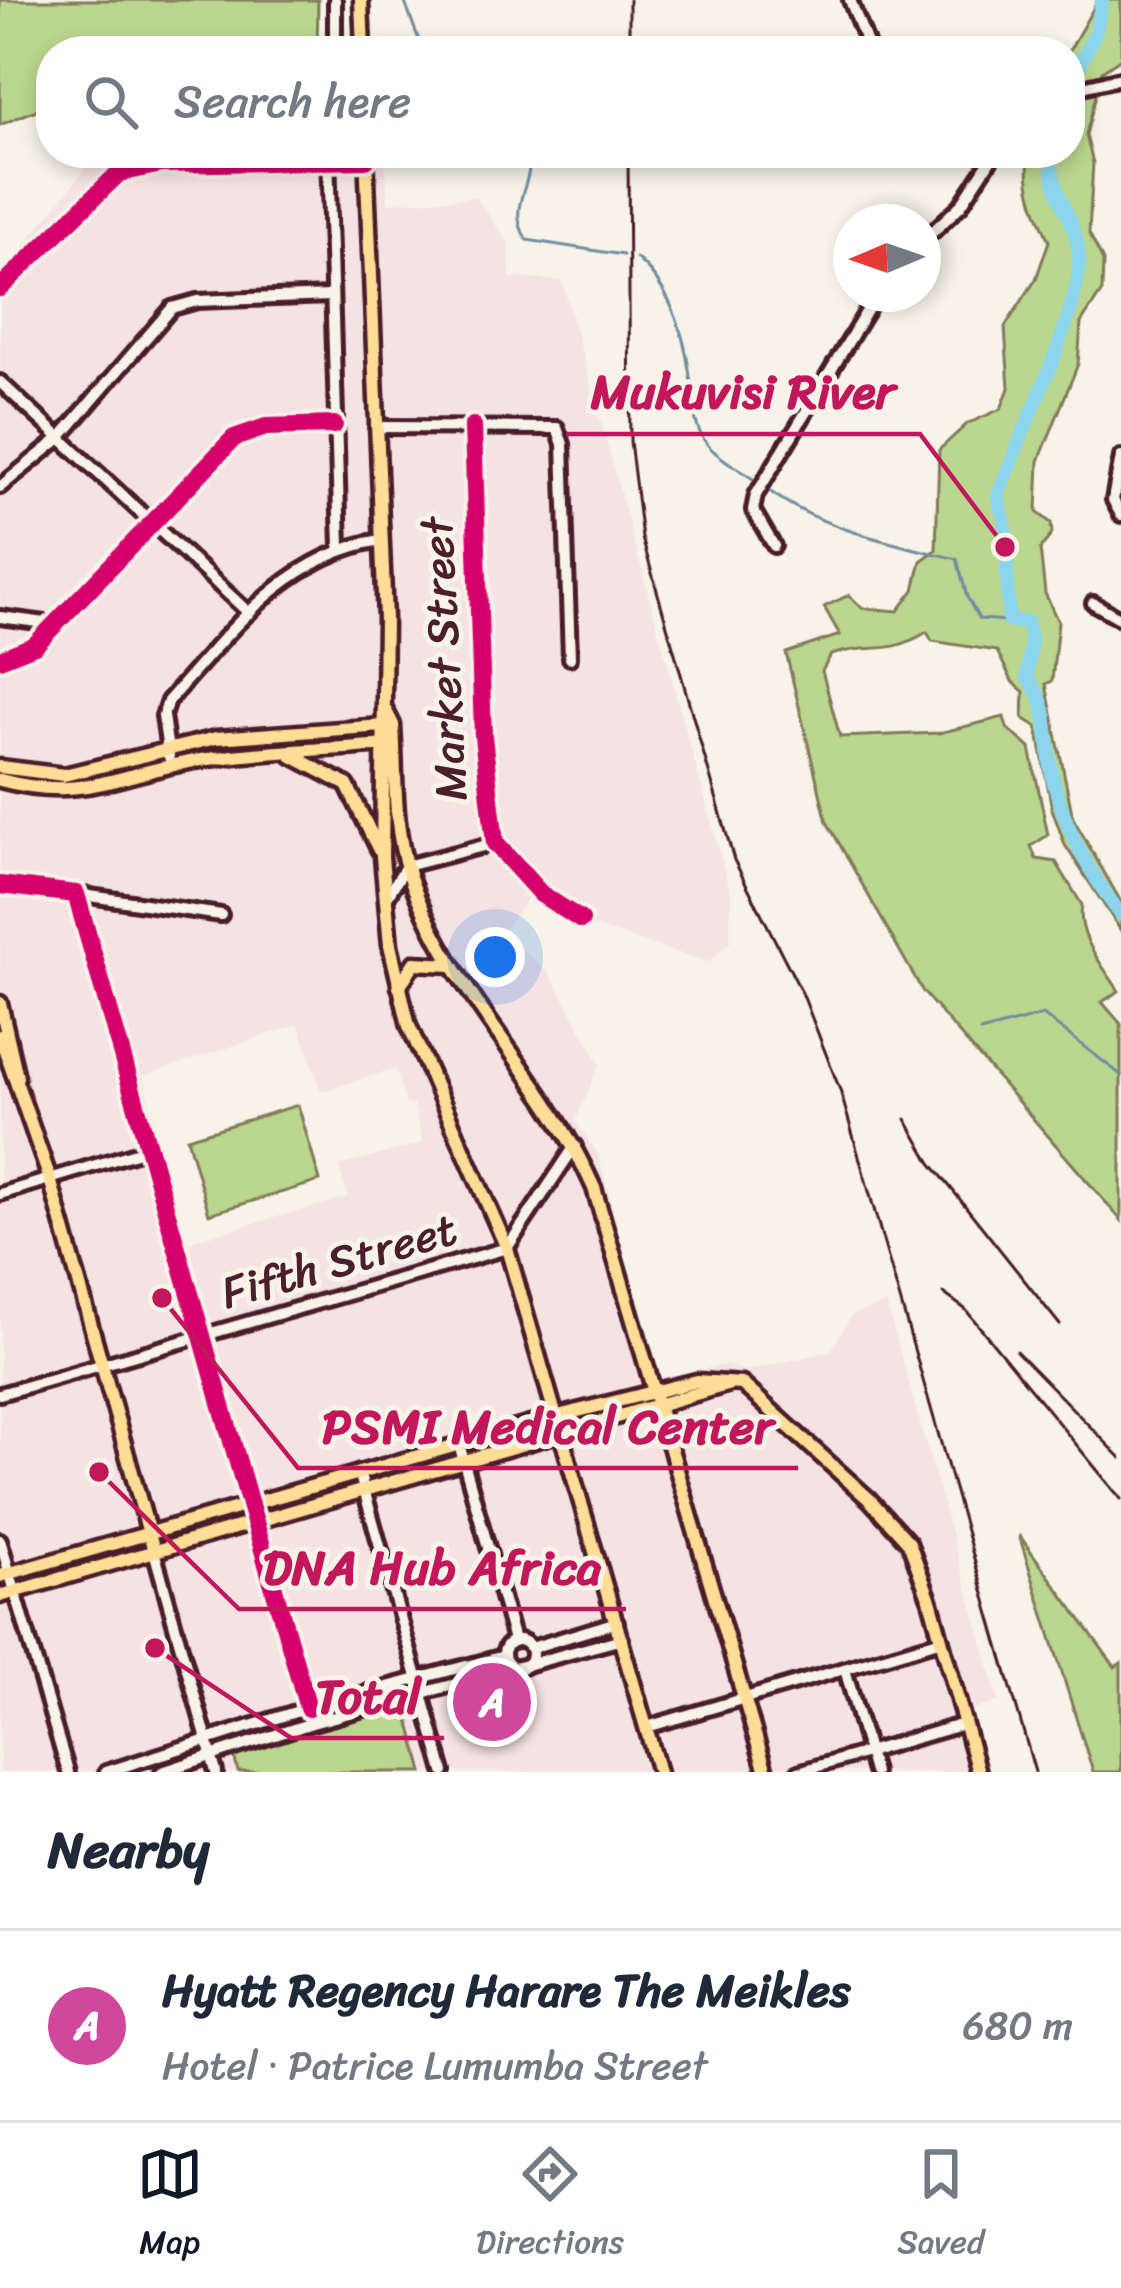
<!DOCTYPE html>
<html lang="en">
<head>
<meta charset="utf-8">
<style>
	body { margin:0; font-family:Sriracha,sans-serif; background:#f6f6f7; color:#1f2937 }
	.compass { position:absolute; left:833px; top:204px; width:108px; height:108px; border-radius:50%; background:#fff; box-shadow:0 6px 18px #0003; rotate:268deg }
	.you { position:absolute; left:495px; top:957px; width:42px; height:42px; margin:-30px; border:9px solid #fff; border-radius:50%; background:#1a73e8; box-shadow:0 0 0 18px #1a73e833 }
	.badge { display:grid; place-items:center; width:78px; height:78px; border-radius:50%; background:#111827; color:#fff; font-size:39px; font-weight:700 }
	.pin { position:absolute; translate:-50% -50%; border:6px solid #fff; box-shadow:0 3px 12px #0006 }
	.list { margin:0; padding:0; list-style:none }
	h2 { display:flex; justify-content:space-between; align-items:center; height:156px; margin:0; padding:0 48px; font-size:51px }
	h2 small { font-size:39px; font-weight:400; color:#747a83 }
	.list li { display:grid; grid-template-columns:78px 1fr auto; gap:36px; align-items:center; box-sizing:border-box; height:192px; padding:0 48px; border-top:3px solid #e0e1e3 }
	.list b { display:block; font-size:45px; white-space:nowrap }
	.list p { margin:0; font-size:39px; white-space:nowrap; color:#747a83 }
	.list em { font-size:39px; font-style:normal; color:#747a83 }
	.icon { flex:none; width:66px; height:66px; fill:none; stroke:currentColor; stroke-width:2; stroke-linecap:round; stroke-linejoin:round }
	.map { position:relative; flex:none; width:1121px; height:1772px; overflow:hidden }
	.search { position:absolute; background:#fff; box-shadow:0 6px 18px #0003; left:36px; right:36px; top:36px; height:132px; display:flex; align-items:center; gap:30px; box-sizing:border-box; padding:0 42px; border-radius:48px; color:#747a83; font-size:45px }
	.sheet { height:348px; background:#fff }
	nav { display:flex; justify-content:space-around; align-items:center; box-sizing:border-box; height:168px; border-top:3px solid #e0e1e3; background:#fff; font-size:33px; color:#747a83 }
	nav a { display:grid; justify-items:center; gap:6px }
	nav .on { color:#111827 }
	.map>svg:first-child { display:block }
	.built { fill:#f5e2e3; fill-rule:evenodd }
	.green { fill:#bbd68e; stroke:#827a5c; stroke-width:3 }
	.lines { fill:none; stroke-linecap:round; stroke-linejoin:round }
	.stream { stroke:#728d9f; stroke-width:3 }
	.river { stroke:#8cd6ed; stroke-width:14 }
	.minor-casing { stroke:#4a1f2b; stroke-width:20 }
	.major-casing { stroke:#4a1f2b; stroke-width:21 }
	.minor { stroke:#f7f3e8; stroke-width:10 }
	.major { stroke:#fedd96; stroke-width:12 }
	.rail { stroke:#4a1f2b; stroke-width:3 }
	.cycleway-casing { stroke:#f7f3e8; stroke-width:26 }
	.cycleway { stroke:#d6006c; stroke-width:18 }
	.labels { text-anchor:middle; dominant-baseline:central; stroke-width:10; stroke-linejoin:round; paint-order:stroke }
	.street-label { font-size:45px; fill:#4a1f2b; stroke:#f7f3e8 }
	.leader { fill:none; stroke:#c2185b; stroke-width:4.5 }
	.callout-dot { fill:#c2185b; stroke:#f7f3e8; stroke-width:4.5 }
	.callout-label { font-size:48px; text-anchor:middle; font-weight:bold; fill:#c2185b; stroke:#f7f3e8; stroke-width:10; stroke-linejoin:round; paint-order:stroke }
</style>
</head>
<body>
<div class="map">
<svg width="1121" height="1772" viewBox="0 0 1121 1772">
	<rect width="100%" height="100%" fill="#f7f3e8"/>
	<filter id="ink" filterUnits="userSpaceOnUse"><feTurbulence type="fractalNoise" baseFrequency=".00833" numOctaves="2"/><feDisplacementMap in="SourceGraphic" scale="24" xChannelSelector="R" yChannelSelector="G"/><feConvolveMatrix kernelMatrix="1 2 1 2 8 2 1 2 1" color-interpolation-filters="sRGB"/></filter>
	<g filter="url(#ink)">
		<path class="built" d="M98 153H385L388 203 476 197 509 244 510 278 562 281 731 894 730 942 708 962 580 922 530 895 503 932 551 975 600 1064 575 1121 598 1154 657 1378 725 1365 747 1371 831 1351 852 1315 886 1303 999 1701 968 1712 985 1772H0V276ZM299 1024 321 1091 396 1069 406 1104 414 1105 423 1143 339 1166 348 1197 187 1242 143 1076Z"/>
		<g class="green">
			<path d="M0 0H318L317 51H51V104L0 125Z"/>
			<path d="M1098 0H1121V58L1102 71 1086 135 1093 163 1089 233 1103 261 1102 291 1081 323 1078 364 1039 461 1037 512 1051 523 1052 534 1040 549 1045 593 1058 622 1052 681 1046 684 1073 818 1121 902V931L1065 845 1052 809 1037 727 1023 718 1024 692 1012 681 997 651 932 641 927 632C883 658 877 641 831 655L822 671 840 737 939 733 1004 717 1007 728 1030 748 1048 835 1031 846 1036 859 1056 862 1082 905C1076 936 1103 966 1119 991L1102 1002 1121 1024V1220L923 992 827 822 786 653 840 635 824 607 849 595 862 608 898 611 914 590 921 561 936 550 939 450 967 424 1001 409 1009 388 1005 327 1036 279 1049 241C1037 214 1023 183 1030 153H1070L1069 51Z"/>
			<path d="M298 1105 320 1181 209 1214 187 1138Z"/>
			<path d="M1019 1535 1115 1667 1121 1663V1772H1093Z"/>
			<path d="M405 1705 423 1772H238L234 1755Z"/>
		</g>
		<g class="lines">
			<g class="stream">
				<path d="M404 0 423 51"/>
				<path d="M529 153C534 187 505 206 527 240L623 255"/>
				<path d="M636 258C670 286 684 332 690 376 694 400 691 419 704 440 715 457 741 469 757 482"/>
				<path d="M764 487C818 529 892 543 957 559L967 597 979 619 1009 621"/>
				<path d="M980 1032 1043 1015 1121 1075"/>
			</g>
			<g class="river">
				<path d="M1070 86 1096 31 1102 0"/>
				<path d="M1053 153C1045 194 1087 225 1078 276 1067 343 1021 430 998 496L1005 525 1009 621 1027 622 1031 641 1027 677C1054 708 1044 745 1054 783 1066 832 1091 875 1121 915"/>
			</g>
			<defs>
				<g id="minor">
					<path d="M335 0V51"/>
					<path d="M850 0 870 51"/>
					<path d="M1070 90 1121 78"/>
					<path d="M328 153 340 547"/>
					<path d="M923 241 961 205 995 153"/>
					<path d="M0 288 119 173 161 164 366 160"/>
					<path d="M0 382 249 613"/>
					<path d="M473 426 483 736 495 843 541 894 581 920"/>
					<path d="M376 427 557 428 563 444 570 658"/>
					<path d="M1121 457 1113 500 1121 515"/>
					<path d="M0 487 59 439 172 308 197 301 331 296"/>
					<path d="M774 546 753 510 756 495 877 294"/>
					<path d="M1093 603 1121 619"/>
					<path d="M0 617 53 624"/>
					<path d="M0 659 35 645 234 438 266 427 334 425"/>
					<path d="M169 757 163 716 168 701C230 632 286 555 381 540"/>
					<path d="M0 885 76 894 308 1708"/>
					<path d="M76 894 221 915"/>
					<path d="M387 897 406 866 495 843"/>
					<path d="M0 1194 149 1149"/>
					<path d="M0 1394 507 1248 575 1146"/>
					<path d="M459 1444 514 1640"/>
					<path d="M359 1472 444 1772"/>
					<path d="M0 1540 68 1772"/>
					<path d="M154 1551 216 1772"/>
					<circle cx="518" cy="1654" r="14"/>
					<path d="M531 1648 617 1622"/>
					<path d="M845 1669 874 1772"/>
					<path d="M647 1727 942 1640"/>
					<path d="M106 1772 308 1708 504 1656"/>
					<path d="M162 1772 312 1723 622 1639"/>
					<path d="M798 1772 964 1724"/>
				</g>
				<g id="major">
					<path d="M361 0 363 51"/>
					<path d="M366 153 385 619 382 857 390 945 409 1026 507 1248 659 1772"/>
					<path d="M385 709 393 725C396 772 393 825 408 871 446 989 544 1075 594 1188L766 1772"/>
					<path d="M292 756 347 785 379 850"/>
					<path d="M0 767 64 775 216 738 383 726"/>
					<path d="M0 780C87 803 120 772 201 760 262 751 325 750 387 745"/>
					<path d="M399 987 414 963 451 965"/>
					<path d="M0 1003 17 1077"/>
					<path d="M0 1036 50 1179 154 1551"/>
					<path d="M0 1576 558 1416 697 1381 742 1384 870 1500 909 1543 931 1603 978 1772"/>
					<path d="M0 1596 730 1384"/>
				</g>
			</defs>
			<use href="#minor" class="minor-casing"/>
			<use href="#major" class="major-casing"/>
			<use href="#minor" class="minor"/>
			<use href="#major" class="major"/>
			<g class="rail">
				<path d="M629 51V0"/>
				<path d="M628 153 630 441 642 538 734 860 803 995 840 1090 1035 1772"/>
				<path d="M906 1119 931 1163 1060 1325"/>
				<path d="M943 1293 965 1309 1121 1499"/>
				<path d="M1016 1351 1121 1458"/>
			</g>
			<defs>
				<g id="cycleway">
					<path d="M0 288 119 173 161 164 366 160"/>
					<path d="M473 426 483 736 495 843 541 894 581 920"/>
					<path d="M0 659 35 645 234 438 266 427 334 425"/>
					<path d="M0 885 76 894 308 1708"/>
				</g>
			</defs>
			<use href="#cycleway" class="cycleway-casing"/>
			<use href="#cycleway" class="cycleway"/>
		</g>
	</g>
	<g class="labels">
		<g class="street-label">
			<text transform="translate(444 659) rotate(-93)">Market Street</text>
			<text transform="translate(339 1261) rotate(-16)">Fifth Street</text>
		</g>
	</g>
	<path class="leader" d="M1005 547L920 434H566M162 1298L298 1468H798M99 1472L239 1609H626M155 1648L291 1738H444"/>
	<g class="callout-dot">
		<circle cx="1005" cy="547" r="12"/>
		<circle cx="162" cy="1298" r="12"/>
		<circle cx="99" cy="1472" r="12"/>
		<circle cx="155" cy="1648" r="12"/>
	</g>
	<g class="callout-label">
		<text x="743" y="408">Mukuvisi River</text>
		<text x="548" y="1443">PSMI Medical Center</text>
		<text x="432" y="1584">DNA Hub Africa</text>
		<text x="368" y="1713">Total</text>
	</g>
</svg>
<svg class="compass" viewBox="-18 -18 36 36"><path d="M0-13l5 13h-10z" fill="#e53935"/><path d="M0 13l5-13h-10z" fill="#747a83"/></svg>
<div class="you"></div>
<div class="pin badge" style="left:492px;top:1702px;background:#d1479c">A</div>
<div class="search"><svg class="icon" aria-label="search" viewBox="0 0 24 24"><circle cx="10" cy="10" r="6"/><path d="M15 15l6 6"/></svg>Search here</div>
</div>
<section class="sheet">
<h2>Nearby<small></small></h2>
<ul class="list">
<li><span class="badge" style="background:#d1479c">A</span><div><b>Hyatt Regency Harare The Meikles</b><p>Hotel · Patrice Lumumba Street</p></div><em>680 m</em></li>
</ul>
</section>
<nav>
<a class="on"><svg class="icon" aria-label="map" viewBox="0 0 24 24"><path d="M3 6l6-2 6 2 6-2v14l-6 2-6-2-6 2zM9 4v14M15 6v14"/></svg>Map</a>
<a><svg class="icon" aria-label="directions" viewBox="0 0 24 24"><path d="M12 3l9 9-9 9-9-9zM9 14v-3h6M13 9l2 2-2 2"/></svg>Directions</a>
<a><svg class="icon" aria-label="saved" viewBox="0 0 24 24"><path d="M7 4h10v16l-5-4-5 4z"/></svg>Saved</a>
</nav>
</body>
</html>
